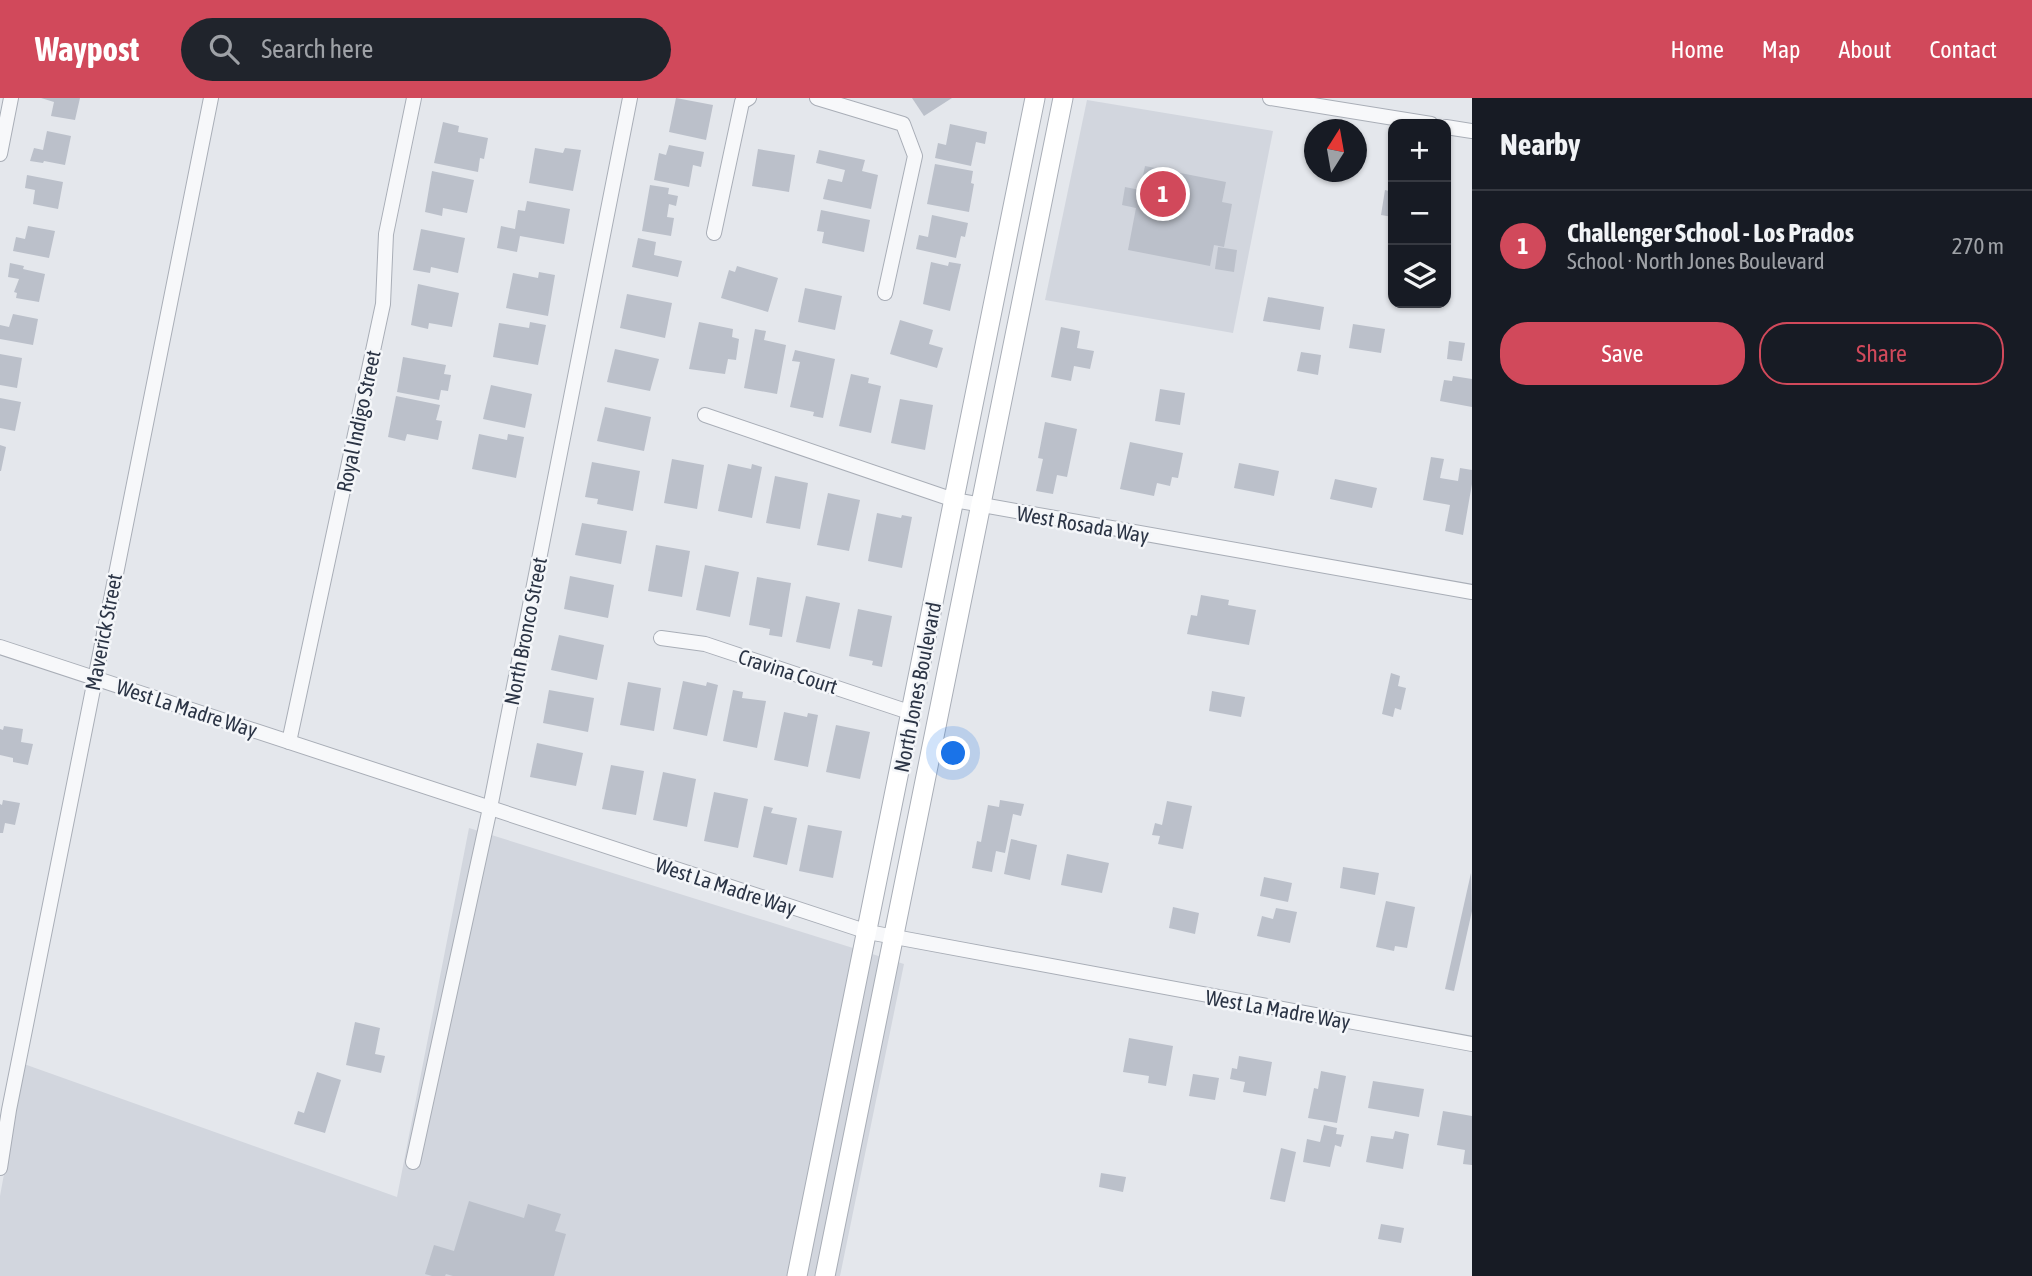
<!DOCTYPE html>
<html lang="en">
<head>
<meta charset="utf-8">
<style>
	body { margin:0; font-family:"Asap Condensed",sans-serif; background:#20242c; color:#f1f3f6 }
	.controls { position:absolute; right:21px; top:21px; display:grid; overflow:hidden; border-radius:14px; box-shadow:0 2px 5px #0004 }
	.controls button { width:63px; height:63px; display:grid; place-items:center; padding:0; border:0; border-bottom:2px solid #363941; background:#171b24; color:#f1f3f6; font:35px sans-serif }
	.compass { position:absolute; left:1304px; top:21px; width:63px; height:63px; border-radius:50%; background:#171b24; box-shadow:0 2px 5px #0004; rotate:11deg }
	.you { position:absolute; left:954px; top:656px; width:24px; height:24px; margin:-18px; border:5px solid #fff; border-radius:50%; background:#1a73e8; box-shadow:0 0 0 10px #1a73e833 }
	.badge { display:grid; place-items:center; width:46px; height:46px; border-radius:50%; background:#d1495b; color:#fff; font-size:23px; font-weight:700 }
	.pin { position:absolute; translate:-50% -50%; border:4px solid #fff; box-shadow:0 2px 7px #0006 }
	.list { margin:0; padding:0; list-style:none }
	h2 { display:flex; justify-content:space-between; align-items:center; height:91px; margin:0; padding:0 28px; font-size:30px }
	h2 small { font-size:23px; font-weight:400; color:#9ea1a6 }
	.list li { display:grid; grid-template-columns:46px 1fr auto; gap:21px; align-items:center; box-sizing:border-box; height:112px; padding:0 28px; border-top:2px solid #363941 }
	.list b { display:block; font-size:26px; white-space:nowrap }
	.list p { margin:0; font-size:23px; white-space:nowrap; color:#9ea1a6 }
	.list em { font-size:23px; font-style:normal; color:#9ea1a6 }
	.actions { display:flex; gap:14px; padding:21px 28px }
	.actions a { flex:1; padding:16px 0; border:2px solid #d1495b; border-radius:28px; text-align:center; font-size:24px; color:#d1495b }
	.actions .main { background:#d1495b; color:#fff }
	.icon { flex:none; width:38px; height:38px; fill:none; stroke:currentColor; stroke-width:2; stroke-linecap:round; stroke-linejoin:round }
	.map { position:relative; flex:none; width:1472px; height:1178px; overflow:hidden }
	header { display:flex; align-items:center; gap:42px; box-sizing:border-box; height:98px; padding:0 35px; background:#d1495b; color:#fff }
	header strong { font-size:33px }
	nav { display:flex; gap:38px; margin-inline-start:auto; font-size:24px }
	.search { width:490px; height:63px; background:#20242c; display:flex; align-items:center; gap:18px; box-sizing:border-box; padding:0 24px; border-radius:38px; color:#9ea1a6; font-size:26px }
	main { display:flex }
	aside { flex:1; background:#171b24 }
	.map>svg:first-child { display:block }
	.built { fill:#d2d6de }
	.building { fill:#bbc0ca }
	.lines { fill:none; stroke-linecap:round; stroke-linejoin:round }
	.street-casing { stroke:#a9aeb7; stroke-width:16 }
	.secondary-casing { stroke:#a9aeb7; stroke-width:21 }
	.street { stroke:#f7f8fa; stroke-width:14 }
	.secondary { stroke:#fff; stroke-width:19 }
	.labels { text-anchor:middle; dominant-baseline:central; stroke-width:5; stroke-linejoin:round; paint-order:stroke }
	.street-label { font-size:21px; fill:#2b3445; stroke:#f4f6f9 }
</style>
</head>
<body>
<header>
<strong>Waypost</strong>
<div class="search"><svg class="icon" aria-label="search" viewBox="0 0 24 24"><circle cx="10" cy="10" r="6"/><path d="M15 15l6 6"/></svg>Search here</div>
<nav><a>Home</a><a>Map</a><a>About</a><a>Contact</a></nav>
</header>
<main>
<div class="map">
<svg width="1472" height="1178" viewBox="0 0 1472 1178">
	<rect width="100%" height="100%" fill="#e4e7ec"/>
	<g class="built">
		<path d="M1087 2 1273 33 1233 235 1045 202Z"/>
		<path d="M469 730 904 866 840 1178H0V1098L24 966 397 1099Z"/>
	</g>
	<g class="building">
		<path d="M41 0H80L75 22 51 18 54 4Z"/>
		<path d="M676 0 713 7 706 42 669 34Z"/>
		<path d="M912 0H952L924 18Z"/>
		<path d="M443 24 459 28 458 34 488 40 484 61 480 60 478 74 434 65Z"/>
		<path d="M950 26 987 34 985 46 976 44 971 68 935 60 938 45 946 47Z"/>
		<path d="M47 33 71 38 65 67 44 63 43 65 30 63 34 50 43 52Z"/>
		<path d="M669 47 704 54 701 69 693 67 689 89 654 82 659 55 666 57Z"/>
		<path d="M535 50 563 55 565 50 581 52 573 93 529 85Z"/>
		<path d="M758 51 795 57 789 94 752 88Z"/>
		<path d="M819 52 865 62 862 73 878 77 871 111 823 101 828 81 842 84 845 72 816 65Z"/>
		<path d="M935 66 973 73 971 85 974 86 969 114 927 106Z"/>
		<path d="M1145 68 1226 84 1222 104 1232 106 1224 149 1214 147 1210 168 1128 152 1136 110 1122 107 1125 89 1140 92Z"/>
		<path d="M432 73 474 82 467 115 443 110 442 118 425 114Z"/>
		<path d="M27 77 63 84 58 111 33 106 35 92 25 90Z"/>
		<path d="M650 87 669 90 668 96 678 98 676 108 669 106 667 119 674 120 671 138 642 133Z"/>
		<path d="M1385 92 1393 94V119L1381 117Z"/>
		<path d="M527 103 570 111 564 146 520 138 517 154 497 150 501 128 515 131 518 112 525 113Z"/>
		<path d="M821 112 870 122 864 154 822 145 824 134 817 133Z"/>
		<path d="M932 117 968 125 965 139 961 138 956 160 916 151 919 137 928 139Z"/>
		<path d="M28 128 55 133 49 160 13 153 16 139 25 141Z"/>
		<path d="M421 131 465 140 458 175 431 169 430 175 413 172Z"/>
		<path d="M638 140 656 144 654 157 682 163 678 179 632 169Z"/>
		<path d="M1218 149 1237 152 1234 174 1215 171Z"/>
		<path d="M931 164 948 168 949 164 961 166 950 213 923 206Z"/>
		<path d="M10 165 24 168 23 171 45 176 39 204 16 200 17 195 14 194 19 181 8 179Z"/>
		<path d="M737 168 778 180 768 214 721 200 729 172 735 174Z"/>
		<path d="M539 174 555 177 548 218 506 210 513 175 538 180Z"/>
		<path d="M418 186 459 195 452 229 429 225 428 231 411 227Z"/>
		<path d="M805 190 842 198 835 232 798 224Z"/>
		<path d="M627 196 672 205 665 240 620 230Z"/>
		<path d="M1268 199 1324 209 1320 232 1263 223Z"/>
		<path d="M13 216 38 221 33 247 0 241V227L9 229Z"/>
		<path d="M900 222 933 232 929 246 943 250 937 270 890 256Z"/>
		<path d="M530 224 546 227 538 267 493 259 499 225 529 230Z"/>
		<path d="M699 224 733 231 732 239 739 241 736 262 728 261 725 276 689 271Z"/>
		<path d="M1353 226 1385 231 1381 255 1349 250Z"/>
		<path d="M1061 229 1080 233 1077 250 1094 253 1090 271 1074 268 1071 283 1051 279Z"/>
		<path d="M755 231 766 233 764 242 786 247 777 296 744 290Z"/>
		<path d="M1449 243 1465 245 1462 263 1447 261Z"/>
		<path d="M615 251 659 261 650 293 607 284Z"/>
		<path d="M795 252 835 261 823 320 813 318 814 314 790 309 800 264 792 263Z"/>
		<path d="M1301 254 1321 257 1318 277 1297 273Z"/>
		<path d="M0 256 22 260 17 290 0 287Z"/>
		<path d="M403 259 446 267 444 276 451 277 448 293 441 292 439 302 397 294Z"/>
		<path d="M851 276 869 280 868 285 881 288 871 335 839 328Z"/>
		<path d="M1453 278 1472 281V309L1440 303 1444 282 1452 283Z"/>
		<path d="M491 287 532 296 525 330 483 321Z"/>
		<path d="M1160 291 1185 295 1180 327 1155 323Z"/>
		<path d="M396 298 440 307 436 322 442 323 438 342 407 336 405 343 388 339Z"/>
		<path d="M0 300 21 304 15 333 0 330Z"/>
		<path d="M900 301 933 307 925 352 891 345Z"/>
		<path d="M605 309 651 319 644 353 597 343Z"/>
		<path d="M1045 324 1077 331 1067 379 1057 377 1053 396 1036 393 1043 361 1038 360Z"/>
		<path d="M479 336 507 342 508 336 524 339 516 380 472 371Z"/>
		<path d="M1130 344 1183 355 1178 380 1172 379 1170 388 1157 385 1154 398 1120 391Z"/>
		<path d="M0 347 6 349 1 373H0Z"/>
		<path d="M1431 359 1444 361 1440 380 1458 383 1460 370 1472 372V386L1463 437 1445 433 1450 407 1423 402Z"/>
		<path d="M672 361 704 367 697 411 664 405Z"/>
		<path d="M592 364 640 373 633 413 597 406 598 401 585 399Z"/>
		<path d="M1239 365 1279 373 1274 398 1234 390Z"/>
		<path d="M728 366 751 371 752 366 762 369 752 420 718 413Z"/>
		<path d="M775 378 808 385 800 431 766 425Z"/>
		<path d="M1335 381 1377 390 1372 410 1330 401Z"/>
		<path d="M828 395 860 402 849 453 817 447Z"/>
		<path d="M877 415 901 420 902 417 912 419 902 470 868 463Z"/>
		<path d="M582 425 627 433 621 466 575 457Z"/>
		<path d="M656 447 690 453 682 499 648 493Z"/>
		<path d="M705 467 739 474 730 519 696 512Z"/>
		<path d="M570 478 614 487 608 520 564 511Z"/>
		<path d="M757 479 791 485 782 539 769 537 770 531 749 527Z"/>
		<path d="M1201 497 1229 502 1228 507 1256 512 1249 547 1187 536 1191 517 1197 518Z"/>
		<path d="M806 498 840 505 830 551 796 544Z"/>
		<path d="M858 511 892 518 882 569 872 567 873 563 849 558Z"/>
		<path d="M559 537 604 547 597 582 551 572Z"/>
		<path d="M1391 575 1400 578 1398 588 1406 590 1401 612 1395 610 1393 619 1382 616Z"/>
		<path d="M683 583 706 588 707 584 718 587 707 638 673 631Z"/>
		<path d="M628 584 661 590 654 633 620 627Z"/>
		<path d="M549 592 594 600 588 634 543 625Z"/>
		<path d="M733 592 743 594 742 600 766 603 757 650 723 643Z"/>
		<path d="M1212 593 1245 599 1241 619 1209 613Z"/>
		<path d="M784 614 807 619 808 615 818 617 808 669 774 662Z"/>
		<path d="M836 627 870 634 860 681 826 674Z"/>
		<path d="M4 628 23 631 21 644 33 646 28 667 13 664V660L0 657V631L3 632Z"/>
		<path d="M537 645 583 655 576 688 530 679Z"/>
		<path d="M611 667 644 673 636 717 602 711Z"/>
		<path d="M663 674 696 681 687 729 653 722Z"/>
		<path d="M714 694 748 701 738 750 704 743Z"/>
		<path d="M3 702 20 705 15 727 5 725 3 735H0V706L2 707Z"/>
		<path d="M1000 702 1024 706 1021 718 1013 716 1005 755 996 753 992 774 972 770 977 743 981 744 988 707 999 709Z"/>
		<path d="M1167 703 1192 708 1183 751 1158 746 1160 738 1152 737 1155 725 1162 727Z"/>
		<path d="M764 708 773 710 771 715 797 720 787 767 753 759Z"/>
		<path d="M808 727 842 733 833 780 799 773Z"/>
		<path d="M1011 741 1037 747 1030 782 1004 776Z"/>
		<path d="M1067 756 1109 765 1102 795 1061 787Z"/>
		<path d="M1343 769 1379 775 1375 797 1340 790Z"/>
		<path d="M1471 775 1472 813 1454 893 1445 891Z"/>
		<path d="M1264 779 1292 785 1288 804 1260 798Z"/>
		<path d="M1386 803 1415 809 1407 850 1395 848 1394 853 1376 849Z"/>
		<path d="M1173 809 1199 815 1195 836 1169 830Z"/>
		<path d="M1276 810 1297 814 1290 845 1257 838 1262 818 1273 821Z"/>
		<path d="M355 924 380 930 375 956 385 958 381 975 346 967Z"/>
		<path d="M1129 940 1173 948 1166 988 1148 985 1149 978 1123 974Z"/>
		<path d="M1239 958 1272 964 1266 998 1243 994 1245 984 1230 981 1232 970 1237 971Z"/>
		<path d="M1321 973 1346 978 1337 1025 1308 1020 1314 990 1318 991Z"/>
		<path d="M317 974 341 982 325 1035 294 1026 298 1013 304 1015Z"/>
		<path d="M1193 976 1219 980 1215 1002 1189 998Z"/>
		<path d="M1373 983 1424 991 1419 1019 1368 1010Z"/>
		<path d="M1443 1013 1472 1018V1067L1463 1066 1465 1052 1437 1047Z"/>
		<path d="M1324 1027 1337 1030 1336 1036 1344 1037 1341 1049 1335 1047 1330 1069 1303 1064 1307 1041 1320 1044Z"/>
		<path d="M1395 1033 1409 1036 1403 1071 1366 1064 1371 1038 1393 1041Z"/>
		<path d="M1281 1050 1296 1054 1285 1104 1270 1101Z"/>
		<path d="M1101 1075 1126 1079 1123 1094 1099 1089Z"/>
		<path d="M469 1103 524 1120 528 1106 561 1116 555 1133 566 1136 554 1178H453L446 1176 445 1178H432L425 1176 434 1147 454 1153Z"/>
		<path d="M1381 1126 1404 1130 1401 1145 1378 1141Z"/>
	</g>
	<g class="lines">
		<defs>
			<g id="street">
				<path d="M817 0 903 26 915 58 885 195"/>
				<path d="M1270 0 1431 26"/>
				<path d="M1446 29 1472 33"/>
				<path d="M0 56 11 0"/>
				<path d="M714 135 742 4 749 0"/>
				<path d="M705 317 954 402 1472 494"/>
				<path d="M661 540 705 546 912 615"/>
				<path d="M0 549 868 834 1472 946"/>
				<path d="M289 644 383 206 386 136 414 0"/>
				<path d="M413 1064 490 710 630 0"/>
				<path d="M0 1070 9 1012 211 0"/>
			</g>
			<g id="secondary">
				<path d="M797 1178 1035 0"/>
				<path d="M825 1178 1063 0"/>
			</g>
		</defs>
		<use href="#street" class="street-casing"/>
		<use href="#secondary" class="secondary-casing"/>
		<use href="#street" class="street"/>
		<use href="#secondary" class="secondary"/>
	</g>
	<g class="labels">
		<g class="street-label">
			<text transform="translate(358 323) rotate(-78)">Royal Indigo Street</text>
			<text transform="translate(1083 426) rotate(10)">West Rosada Way</text>
			<text transform="translate(525 533) rotate(-79)">North Bronco Street</text>
			<text transform="translate(103 534) rotate(-79)">Maverick Street</text>
			<text transform="translate(788 573) rotate(18)">Cravina Court</text>
			<text transform="translate(917 589) rotate(-79)">North Jones Boulevard</text>
			<text transform="translate(187 610) rotate(18)">West La Madre Way</text>
			<text transform="translate(726 788) rotate(18)">West La Madre Way</text>
			<text transform="translate(1278 911) rotate(10)">West La Madre Way</text>
		</g>
	</g>
</svg>
<div class="controls">
<button>+</button>
<button>−</button>
<button><svg class="icon" aria-label="layers" viewBox="0 0 24 24"><path d="M12 4l9 5-9 5-9-5zM3 14l9 5 9-5"/></svg></button>
</div>
<svg class="compass" viewBox="-18 -18 36 36"><path d="M0-13l5 13h-10z" fill="#e53935"/><path d="M0 13l5-13h-10z" fill="#9ea1a6"/></svg>
<div class="you"></div>
<div class="pin badge" style="left:1163px;top:96px">1</div>
</div>
<aside>
<h2>Nearby<small></small></h2>
<ul class="list">
<li><span class="badge">1</span><div><b>Challenger School - Los Prados</b><p>School · North Jones Boulevard</p></div><em>270 m</em></li>
</ul>
<div class="actions"><a class="main">Save</a><a>Share</a></div>
</aside>
</main>
</body>
</html>
